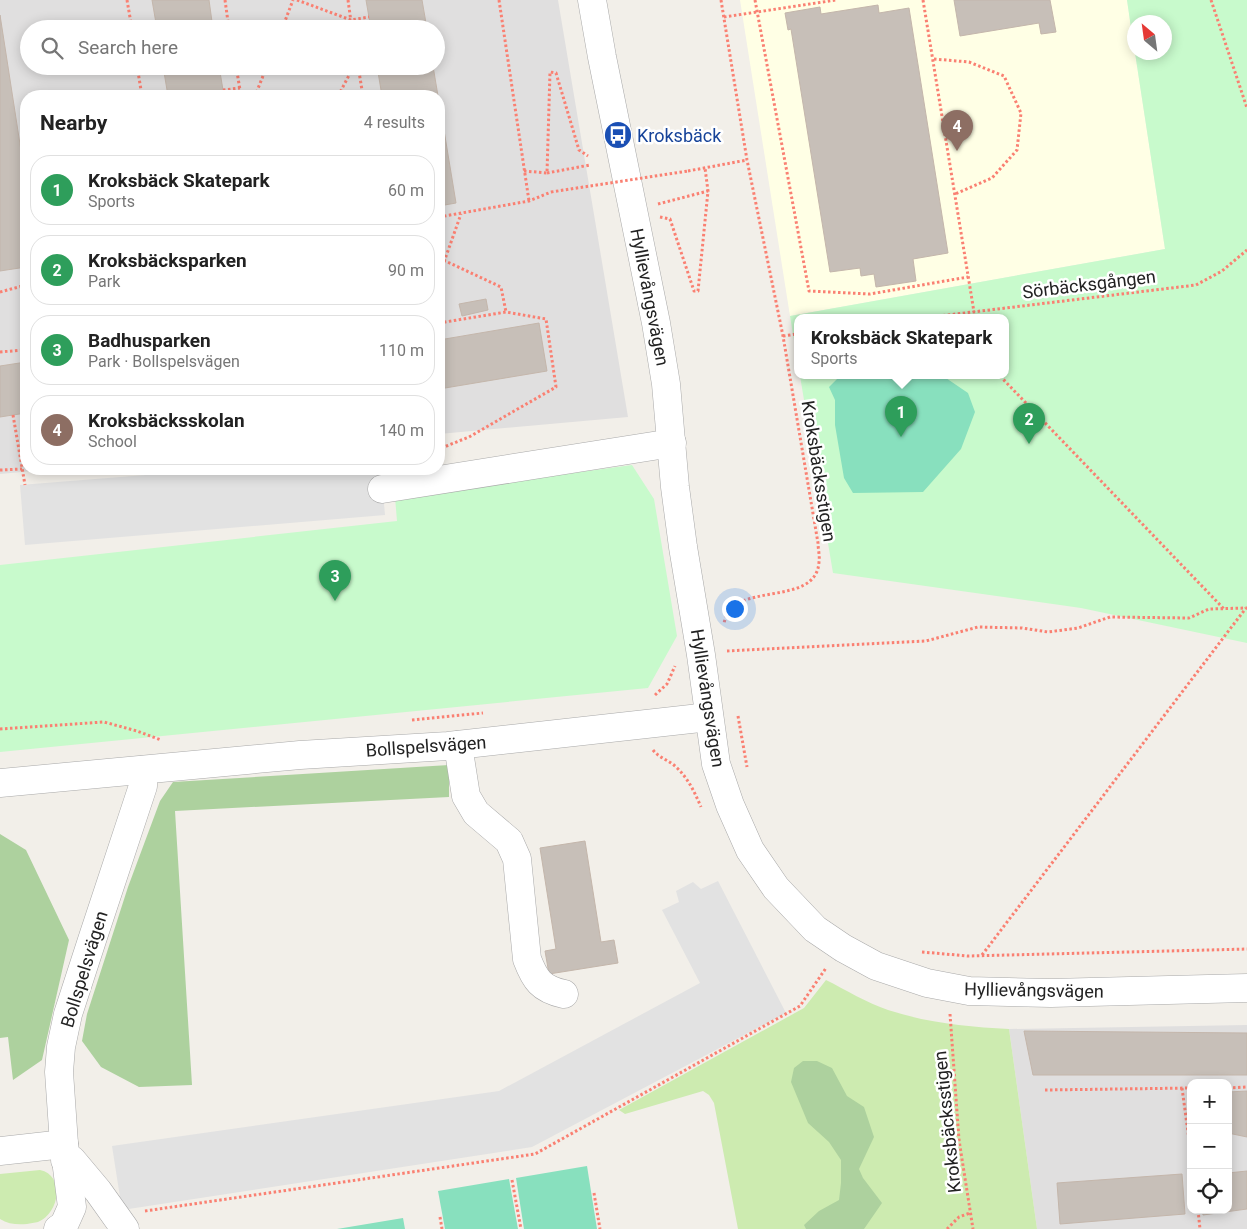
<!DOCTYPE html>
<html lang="en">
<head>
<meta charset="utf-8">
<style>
	body { margin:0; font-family:Roboto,sans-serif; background:#f6f6f6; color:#222 }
	.controls { position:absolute; right:15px; bottom:15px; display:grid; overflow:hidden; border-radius:10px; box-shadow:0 2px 12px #0003 }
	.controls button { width:45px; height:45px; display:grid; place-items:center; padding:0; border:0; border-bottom:1px solid #e0e0e0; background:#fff; color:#222; font:25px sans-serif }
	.compass { position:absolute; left:1127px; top:15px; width:45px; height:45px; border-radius:50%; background:#fff; box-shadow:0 2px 12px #0003; rotate:331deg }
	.you { position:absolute; left:734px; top:608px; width:18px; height:18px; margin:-12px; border:4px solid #fff; border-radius:50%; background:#1a73e8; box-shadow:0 0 0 8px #1a73e833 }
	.badge { display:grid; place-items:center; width:32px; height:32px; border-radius:50%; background:#111827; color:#fff; font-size:16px; font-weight:700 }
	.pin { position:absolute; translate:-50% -41px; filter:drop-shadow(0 1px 2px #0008) }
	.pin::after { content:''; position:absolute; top:26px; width:18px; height:15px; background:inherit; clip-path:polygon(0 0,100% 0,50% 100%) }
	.popup { position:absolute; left:794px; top:314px; width:215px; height:65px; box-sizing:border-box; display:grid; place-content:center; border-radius:10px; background:#fff; filter:drop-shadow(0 1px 4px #0005); font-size:16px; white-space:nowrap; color:#767676 }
	.popup b { font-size:19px; color:#222 }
	.popup::after { content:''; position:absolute; left:50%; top:100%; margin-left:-10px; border:10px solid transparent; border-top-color:#fff }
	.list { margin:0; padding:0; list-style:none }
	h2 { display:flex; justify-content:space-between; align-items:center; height:65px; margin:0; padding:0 20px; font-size:21px }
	h2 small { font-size:16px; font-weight:400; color:#767676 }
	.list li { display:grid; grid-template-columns:32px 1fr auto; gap:15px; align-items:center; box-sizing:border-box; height:70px; margin:0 10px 10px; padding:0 10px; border:1px solid #e0e0e0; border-radius:20px }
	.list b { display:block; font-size:19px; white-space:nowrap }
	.list p { margin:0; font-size:16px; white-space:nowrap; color:#767676 }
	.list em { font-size:16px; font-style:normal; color:#767676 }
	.icon { flex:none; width:28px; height:28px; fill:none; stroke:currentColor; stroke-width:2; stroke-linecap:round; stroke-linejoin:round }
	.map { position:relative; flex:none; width:1247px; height:1229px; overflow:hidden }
	.search { position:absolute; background:#fff; box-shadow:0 2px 12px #0003; left:20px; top:20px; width:425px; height:55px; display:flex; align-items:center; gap:12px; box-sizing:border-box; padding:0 18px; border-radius:28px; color:#767676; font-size:19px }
	.panel { position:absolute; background:#fff; box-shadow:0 2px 12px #0003; left:20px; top:90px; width:425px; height:385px; border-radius:20px }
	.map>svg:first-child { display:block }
	.residential { fill:#e0dfdf; fill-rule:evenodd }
	.education { fill:#ffffe5 }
	.grass { fill:#cdebb0 }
	.forest { fill:#add19e }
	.park { fill:#c8facc }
	.pitch { fill:#88e0be }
	.parking { fill:#e2e2e2 }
	.building { fill:#c7bfb8; stroke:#c4b6ab }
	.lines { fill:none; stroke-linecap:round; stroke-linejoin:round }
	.minor-casing { stroke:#a9a9a9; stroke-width:29 }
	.path { stroke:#fa8072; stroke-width:3; stroke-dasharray:2.5 2.5; stroke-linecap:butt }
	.minor { stroke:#fff; stroke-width:28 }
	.path-bridge { stroke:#fa8072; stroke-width:3; stroke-dasharray:2.5 2.5; stroke-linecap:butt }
	.labels { text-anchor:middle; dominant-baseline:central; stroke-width:5; stroke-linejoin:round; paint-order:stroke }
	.transit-label { font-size:18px; fill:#164399; stroke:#fff; text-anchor:start }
	.street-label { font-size:18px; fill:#222; stroke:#fff }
</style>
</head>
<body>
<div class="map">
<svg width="1247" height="1229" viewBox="0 0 1247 1229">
	<rect width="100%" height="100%" fill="#f2efe9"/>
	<g class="residential">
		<path d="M0 0H558L628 417 439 434V96H26V469H54L0 474ZM29 29H436V66H29Z"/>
		<path d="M1247 1025V1229H1037L1009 1029ZM1191 1083H1228V1210H1191Z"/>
	</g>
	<path class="education" d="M740 0H1127L1165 249 790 316Z"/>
	<g class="grass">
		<path d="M826 980C846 990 867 1003 888 1010 928 1023 968 1027 1009 1029L1037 1229H738L714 1103 709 1095 703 1091 625 1114 619 1110 804 1008Z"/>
		<path d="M40 1170C65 1175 60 1213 38 1222 35 1223 30 1223 27 1224 17 1225 8 1224 0 1219V1174Z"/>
	</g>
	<g class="forest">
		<path d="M449 765V797L175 811 192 1085 139 1087 101 1067 82 1041 87 1014 128 887 160 801 173 782Z"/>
		<path d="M0 834 26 850 69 940 42 1060 13 1080 8 1037 0 1038Z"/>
		<path d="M803 1061H817L832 1068 847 1096 864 1107 874 1137 859 1169 863 1178 882 1203 864 1229H806L804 1225 819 1211 839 1200 841 1183V1160L829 1142 808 1123 791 1082 794 1068Z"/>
	</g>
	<g class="park">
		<path d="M1127 0H1247V643L1081 608 833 573 800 376H1005V318H797V359L790 316 1165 249 1135 53 1164 52V22H1134V49Z"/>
		<path d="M632 465 654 499 677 636 648 688 0 752V565L397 521 395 497Z"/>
	</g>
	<g class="pitch">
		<path d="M840 376H943L968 393 975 412 961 449 923 492 853 493 844 478 835 425V400L829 387Z"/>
		<path d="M587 1166 597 1229H524L516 1178Z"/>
		<path d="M509 1179 518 1229H445L438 1191Z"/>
		<path d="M403 1218 405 1229H337Z"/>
	</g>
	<g class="parking">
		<path d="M221 469H381L385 515 25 545 20 485Z"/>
		<path d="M718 881 786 1013 532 1147 122 1210 112 1146 499 1091 700 983 662 910 679 902 676 891 693 882 701 889Z"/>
	</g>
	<g class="building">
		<path d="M152 0H209L213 29H157Z"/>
		<path d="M366 0H422L427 29H371Z"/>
		<path d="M954 0H1050L1056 32 1041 34 1039 23 960 36Z"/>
		<path d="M878 5 879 13 909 8 948 253 913 259 916 281 876 287 874 274 861 276 860 268 830 272 791 29 788 30 785 13 820 7 821 14Z"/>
		<path d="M0 15 26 183V267L0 271Z"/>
		<path d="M163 66H219L224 96H168Z"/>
		<path d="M377 66H433L438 96H382Z"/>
		<path d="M439 100 456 203 439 206Z"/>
		<path d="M486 299 488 310 462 316 459 304Z"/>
		<path d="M539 323 547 371 439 389V340Z"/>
		<path d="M26 362V413L0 417V366Z"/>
		<path d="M585 841 601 942 614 940 618 963 549 974 545 951 556 949 540 848Z"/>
		<path d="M1024 1031 1247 1033V1075H1033Z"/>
		<path d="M1247 1091V1137L1228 1133V1092Z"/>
		<path d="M1247 1171V1209L1203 1215 1202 1210H1228V1173Z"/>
		<path d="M1182 1174 1185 1214 1060 1224 1057 1183Z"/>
	</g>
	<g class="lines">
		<defs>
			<g id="minor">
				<path d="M592 0 602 57 656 323 666 384 675 487 683 547 701 655 716 764 730 805 750 850 776 888 815 929 843 948 876 966 927 983 969 991 1051 993 1247 988"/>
				<path d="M382 489 672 443"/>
				<path d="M458 745 466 796 476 813 509 841 517 859 527 959C535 980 541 989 564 994"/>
				<path d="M0 783 300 755 448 746 709 717"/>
				<path d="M0 1151 64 1144"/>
				<path d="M65 1160H72L98 1191 125 1229"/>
				<path d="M58 1229 64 1225 72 1207 64 1144 59 1072 61 1047 68 1014 93 937 143 786V770"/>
			</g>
		</defs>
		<use href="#minor" class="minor-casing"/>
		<g class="path">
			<path d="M127 0 132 29"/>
			<path d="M225 0 229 29"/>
			<path d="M297 0 351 20 369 17"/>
			<path d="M348 0 352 29"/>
			<path d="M499 0 529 201"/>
			<path d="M721 0 747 160 783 336 818 543C818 549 820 556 819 562 816 609 730 579 724 624"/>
			<path d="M755 0 809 291 870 294 968 277"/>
			<path d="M923 0 974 312"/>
			<path d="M1211 0 1247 108"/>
			<path d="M724 17 836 0"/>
			<path d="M282 29 293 0"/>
			<path d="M934 59 969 62 1004 76 1021 113 1017 150 992 178 955 194"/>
			<path d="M137 66 142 96"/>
			<path d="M236 66 241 96"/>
			<path d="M358 66 363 96"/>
			<path d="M359 71 377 68"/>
			<path d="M223 90 240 88"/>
			<path d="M254 96H255L267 66"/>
			<path d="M338 96 354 66"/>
			<path d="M524 171 547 173 550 72 556 73 579 150 588 156"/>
			<path d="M688 171 747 160"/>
			<path d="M547 173 590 165"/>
			<path d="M658 204 708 191"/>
			<path d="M439 217 529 201 551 192"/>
			<path d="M660 217 670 219 694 291H698L708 191 705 168"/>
			<path d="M439 258 501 287 506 312"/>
			<path d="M444 262 461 214"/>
			<path d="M0 292 26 285"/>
			<path d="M923 318 1196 285 1222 271 1247 250"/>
			<path d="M439 323 506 312 546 319 556 387 469 437 439 449"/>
			<path d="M783 336 797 334"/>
			<path d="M0 352 24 350 26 351"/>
			<path d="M1000 376 1224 609"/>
			<path d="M13 415 25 485"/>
			<path d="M0 470 22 469"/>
			<path d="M727 651 926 641 978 627 1022 628 1048 632 1078 628 1110 617 1189 618 1209 609 1247 608"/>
			<path d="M655 695 667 684 675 666"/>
			<path d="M738 716 747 767"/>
			<path d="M412 720 483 713"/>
			<path d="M0 729 104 722 137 731 161 740"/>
			<path d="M653 750C659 758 669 760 676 767 688 778 694 791 701 807"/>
			<path d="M922 952 968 956 1247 949"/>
			<path d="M982 955 1246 608"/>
			<path d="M950 1014 959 1140 973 1229"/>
			<path d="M1182 1088 1191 1154"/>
			<path d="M1228 1088 1247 1087"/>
			<path d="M1045 1090 1191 1088"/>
			<path d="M512 1180 521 1229"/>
			<path d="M594 1193 600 1229"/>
			<path d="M1198 1210 1200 1229"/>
			<path d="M145 1211 535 1154 800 1006 826 968"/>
			<path d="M440 1217 442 1229"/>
			<path d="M947 1229 959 1217 970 1213"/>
		</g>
		<use href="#minor" class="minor"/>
		<path class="path-bridge" d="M551 192 688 171"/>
	</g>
	<defs>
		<symbol id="bus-disc" viewBox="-11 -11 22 22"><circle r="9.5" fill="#1a4fb4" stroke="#fff"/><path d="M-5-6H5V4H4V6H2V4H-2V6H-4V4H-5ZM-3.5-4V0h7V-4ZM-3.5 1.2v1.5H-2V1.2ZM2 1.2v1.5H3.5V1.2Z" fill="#fff"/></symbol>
	</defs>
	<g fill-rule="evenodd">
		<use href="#bus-disc" x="602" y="119" width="32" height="32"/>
	</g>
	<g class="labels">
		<g class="transit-label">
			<text x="637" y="135">Kroksbäck</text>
		</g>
		<g class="street-label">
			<text transform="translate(1089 284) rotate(-7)">Sörbäcksgången</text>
			<text transform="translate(650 297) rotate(79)">Hyllievångsvägen</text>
			<text transform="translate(819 471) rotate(81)">Kroksbäcksstigen</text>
			<text transform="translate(708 698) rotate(81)">Hyllievångsvägen</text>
			<text transform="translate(426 746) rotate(-4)">Bollspelsvägen</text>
			<text transform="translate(84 969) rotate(-73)">Bollspelsvägen</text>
			<text transform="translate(1034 990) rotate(1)">Hyllievångsvägen</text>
			<text transform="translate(947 1122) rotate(-96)">Kroksbäcksstigen</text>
		</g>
	</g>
</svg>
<div class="controls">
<button>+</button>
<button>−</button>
<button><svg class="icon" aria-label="locate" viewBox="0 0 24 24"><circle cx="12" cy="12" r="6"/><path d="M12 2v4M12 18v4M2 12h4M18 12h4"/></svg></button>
</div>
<svg class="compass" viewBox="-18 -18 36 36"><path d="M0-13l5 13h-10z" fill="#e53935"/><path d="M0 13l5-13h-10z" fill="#767676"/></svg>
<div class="you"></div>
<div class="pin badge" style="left:901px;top:437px;background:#2e9e5b">1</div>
<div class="popup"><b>Kroksbäck Skatepark</b>Sports</div>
<div class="pin badge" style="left:1029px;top:444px;background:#2e9e5b">2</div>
<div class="pin badge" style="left:335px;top:601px;background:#2e9e5b">3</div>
<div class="pin badge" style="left:957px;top:151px;background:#8d6e63">4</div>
<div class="search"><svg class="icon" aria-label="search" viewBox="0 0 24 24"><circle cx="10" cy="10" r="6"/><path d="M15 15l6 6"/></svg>Search here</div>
<section class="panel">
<h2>Nearby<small>4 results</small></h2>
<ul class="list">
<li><span class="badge" style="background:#2e9e5b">1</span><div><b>Kroksbäck Skatepark</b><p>Sports</p></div><em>60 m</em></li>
<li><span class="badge" style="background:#2e9e5b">2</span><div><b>Kroksbäcksparken</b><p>Park</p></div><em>90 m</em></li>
<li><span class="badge" style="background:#2e9e5b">3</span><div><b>Badhusparken</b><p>Park · Bollspelsvägen</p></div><em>110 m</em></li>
<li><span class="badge" style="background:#8d6e63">4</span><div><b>Kroksbäcksskolan</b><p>School</p></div><em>140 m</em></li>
</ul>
</section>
</div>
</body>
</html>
